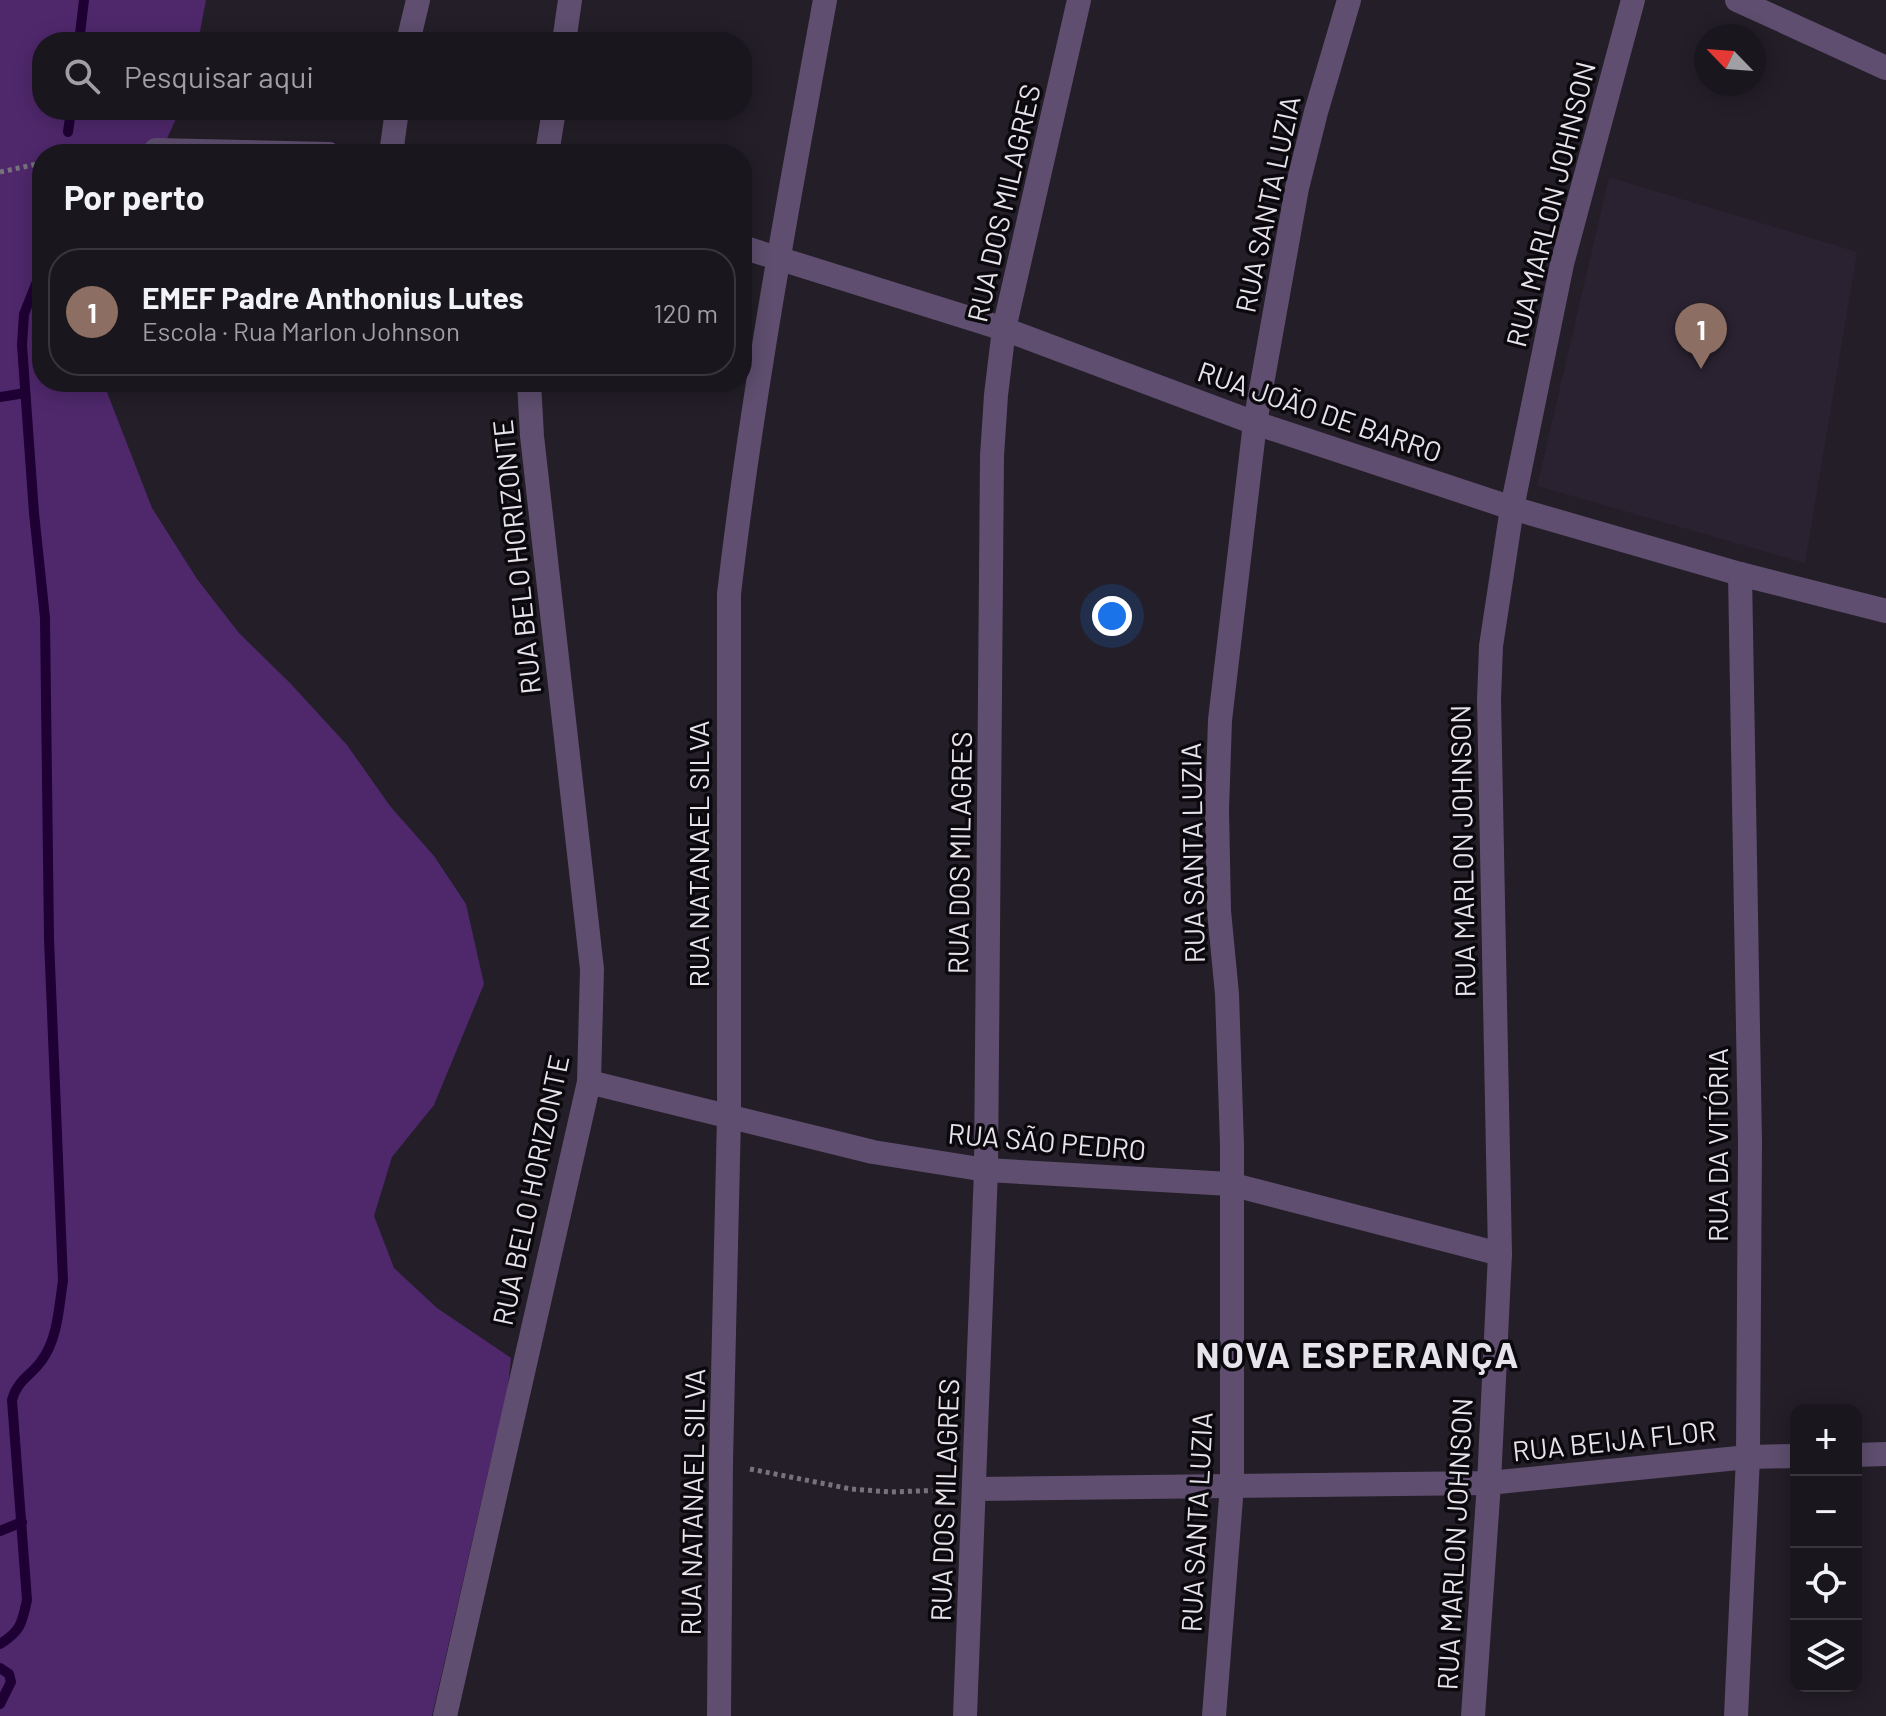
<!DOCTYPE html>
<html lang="pt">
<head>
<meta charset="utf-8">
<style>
	body { margin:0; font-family:Barlow,sans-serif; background:#231f26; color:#f1f3f6 }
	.controls { position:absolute; right:24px; bottom:24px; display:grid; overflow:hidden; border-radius:16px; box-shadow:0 4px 20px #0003 }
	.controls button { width:72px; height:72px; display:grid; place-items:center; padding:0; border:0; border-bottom:2px solid #38353b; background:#1a161d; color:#f1f3f6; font:40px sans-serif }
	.compass { position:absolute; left:1694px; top:24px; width:72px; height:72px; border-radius:50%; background:#1a161d; box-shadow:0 4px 20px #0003; rotate:295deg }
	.you { position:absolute; left:1112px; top:616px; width:28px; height:28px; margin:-20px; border:6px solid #fff; border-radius:50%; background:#1a73e8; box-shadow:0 0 0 12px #1a73e833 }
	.badge { display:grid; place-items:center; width:52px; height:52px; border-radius:50%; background:#0f766e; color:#fff; font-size:26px; font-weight:700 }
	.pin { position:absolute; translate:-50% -66px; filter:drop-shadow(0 2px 4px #0008) }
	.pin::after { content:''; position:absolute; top:42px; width:28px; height:24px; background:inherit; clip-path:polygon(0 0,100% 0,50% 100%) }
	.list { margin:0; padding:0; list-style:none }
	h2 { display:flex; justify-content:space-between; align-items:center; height:104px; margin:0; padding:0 32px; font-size:34px }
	h2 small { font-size:26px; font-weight:400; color:#9f9fa4 }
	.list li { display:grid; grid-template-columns:52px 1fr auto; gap:24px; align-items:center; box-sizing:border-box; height:128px; margin:0 16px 16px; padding:0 16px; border:2px solid #38353b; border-radius:32px }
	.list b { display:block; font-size:30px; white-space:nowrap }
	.list p { margin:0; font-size:26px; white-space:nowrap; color:#9f9fa4 }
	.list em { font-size:26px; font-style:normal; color:#9f9fa4 }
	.icon { flex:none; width:44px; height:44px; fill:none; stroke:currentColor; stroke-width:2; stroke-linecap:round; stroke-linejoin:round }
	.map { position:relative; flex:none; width:1886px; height:1716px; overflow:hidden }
	.search { position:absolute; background:#1a161d; box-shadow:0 4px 20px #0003; left:32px; top:32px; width:720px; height:88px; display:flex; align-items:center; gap:20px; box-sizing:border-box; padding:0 28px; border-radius:32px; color:#9f9fa4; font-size:30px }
	.panel { position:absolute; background:#1a161d; box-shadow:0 4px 20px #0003; left:32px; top:144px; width:720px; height:248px; border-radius:32px }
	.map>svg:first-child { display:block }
	.built { fill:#2a2231 }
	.green { fill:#4f286c }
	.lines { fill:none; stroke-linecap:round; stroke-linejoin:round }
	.stream { stroke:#1f0034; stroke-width:10 }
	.path { stroke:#77737b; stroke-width:5; stroke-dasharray:4 4; stroke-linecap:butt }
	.minor { stroke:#5f4e6f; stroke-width:24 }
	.labels { text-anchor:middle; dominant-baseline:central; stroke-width:7; stroke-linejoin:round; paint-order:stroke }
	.street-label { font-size:28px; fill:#e6e3ea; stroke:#0b090d }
	.district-label { font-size:36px; font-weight:bold; letter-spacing:2px; fill:#e6e3ea; stroke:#0b090d }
</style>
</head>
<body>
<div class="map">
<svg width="1886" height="1716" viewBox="0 0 1886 1716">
	<rect width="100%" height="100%" fill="#231e27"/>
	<path class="built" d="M1609 177 1857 252 1805 563 1537 486Z"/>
	<path class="green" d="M0 0H206L198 42H42V110H180L160 154H42V382H103L152 508 197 579 239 633 290 683 347 745 390 806 434 856 466 904 484 984 434 1105 392 1157 374 1216 394 1268 437 1308 511 1358 506 1405 494 1446 432 1716H0Z"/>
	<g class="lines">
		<g class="stream">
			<path d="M79 42 84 0"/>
			<path d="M68 132 71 110"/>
			<path d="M0 397 25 393"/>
			<path d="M0 1531 22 1522"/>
			<path d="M0 1644C21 1631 22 1623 27 1600L12 1400C17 1380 32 1375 42 1360 58 1338 59 1306 63 1281L49 939 45 618 34 513 22 345 24 314 42 269"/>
			<path d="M0 1668 9 1674 11 1682 0 1704"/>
		</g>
		<g class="path">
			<path d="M110 154 127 153"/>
			<path d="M0 172 42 163"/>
			<path d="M750 1469 851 1489 890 1492 946 1490"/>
		</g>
		<g class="minor">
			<path d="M1737 0 1886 68"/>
			<path d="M408 42 418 0"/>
			<path d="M564 42 570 0"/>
			<path d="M156 150 329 154"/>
			<path d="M391 154 397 110"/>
			<path d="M547 154 554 110"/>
			<path d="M742 247 1004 329 1255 423 1512 508 1740 574 1886 611"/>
			<path d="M589 1082 873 1152 986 1170 1230 1184 1500 1254"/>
			<path d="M1856 1455 1886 1454"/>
			<path d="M975 1489 1489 1483 1748 1457 1796 1456"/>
			<path d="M445 1716 589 1082 592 969 532 436 529 382"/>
			<path d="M719 1716 721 1462 729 1117V594C752 395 789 197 825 0"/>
			<path d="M965 1716 986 1170 992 456 996 395 1004 329 1079 0"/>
			<path d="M1214 1716 1232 1485V1145L1227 994 1219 911 1217 810 1220 720 1255 423 1297 188 1316 112 1349 0"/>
			<path d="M1473 1716 1489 1483 1500 1254 1489 700 1491 646 1512 508 1562 264 1633 0"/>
			<path d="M1736 1716 1748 1457 1750 1142 1740 574"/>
		</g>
	</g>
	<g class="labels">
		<g class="street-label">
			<text transform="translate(1003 203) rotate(-77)">RUA DOS MILAGRES</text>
			<text transform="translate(1267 204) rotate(-78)">RUA SANTA LUZIA</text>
			<text transform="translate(1550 204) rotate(-76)">RUA MARLON JOHNSON</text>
			<text transform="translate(1320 411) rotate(19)">RUA JOÃO DE BARRO</text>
			<text transform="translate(516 557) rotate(-96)">RUA BELO HORIZONTE</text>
			<text transform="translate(1462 851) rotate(-91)">RUA MARLON JOHNSON</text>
			<text transform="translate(959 853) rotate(-89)">RUA DOS MILAGRES</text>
			<text transform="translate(1192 853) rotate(-91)">RUA SANTA LUZIA</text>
			<text transform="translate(698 854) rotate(-90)">RUA NATANAEL SILVA</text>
			<text transform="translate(1047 1141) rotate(5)">RUA SÃO PEDRO</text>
			<text transform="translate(1717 1145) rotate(-90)">RUA DA VITÓRIA</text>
			<text transform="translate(530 1190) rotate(-78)">RUA BELO HORIZONTE</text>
			<text transform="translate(1614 1440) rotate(-6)">RUA BEIJA FLOR</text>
			<text transform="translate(944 1500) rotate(-88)">RUA DOS MILAGRES</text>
			<text transform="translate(692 1502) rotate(-89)">RUA NATANAEL SILVA</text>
			<text transform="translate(1196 1522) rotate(-87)">RUA SANTA LUZIA</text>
			<text transform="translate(1454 1544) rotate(-87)">RUA MARLON JOHNSON</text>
		</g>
		<g class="district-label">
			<text x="1358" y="1353">NOVA ESPERANÇA</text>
		</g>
	</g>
</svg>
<div class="controls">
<button>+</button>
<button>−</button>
<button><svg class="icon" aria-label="locate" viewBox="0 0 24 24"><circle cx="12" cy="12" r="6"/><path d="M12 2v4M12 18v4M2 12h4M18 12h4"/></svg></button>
<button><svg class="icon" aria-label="layers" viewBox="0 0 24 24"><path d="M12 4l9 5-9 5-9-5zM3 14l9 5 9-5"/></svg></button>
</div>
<svg class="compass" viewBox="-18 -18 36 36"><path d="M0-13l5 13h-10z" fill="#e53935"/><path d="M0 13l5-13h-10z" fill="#9f9fa4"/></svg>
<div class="you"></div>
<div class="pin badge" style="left:1701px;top:369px;background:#8d6e63">1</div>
<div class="search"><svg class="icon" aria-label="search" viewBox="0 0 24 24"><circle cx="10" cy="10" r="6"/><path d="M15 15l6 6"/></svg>Pesquisar aqui</div>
<section class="panel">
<h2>Por perto<small></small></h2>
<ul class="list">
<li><span class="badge" style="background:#8d6e63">1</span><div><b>EMEF Padre Anthonius Lutes</b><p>Escola · Rua Marlon Johnson</p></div><em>120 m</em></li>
</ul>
</section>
</div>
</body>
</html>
